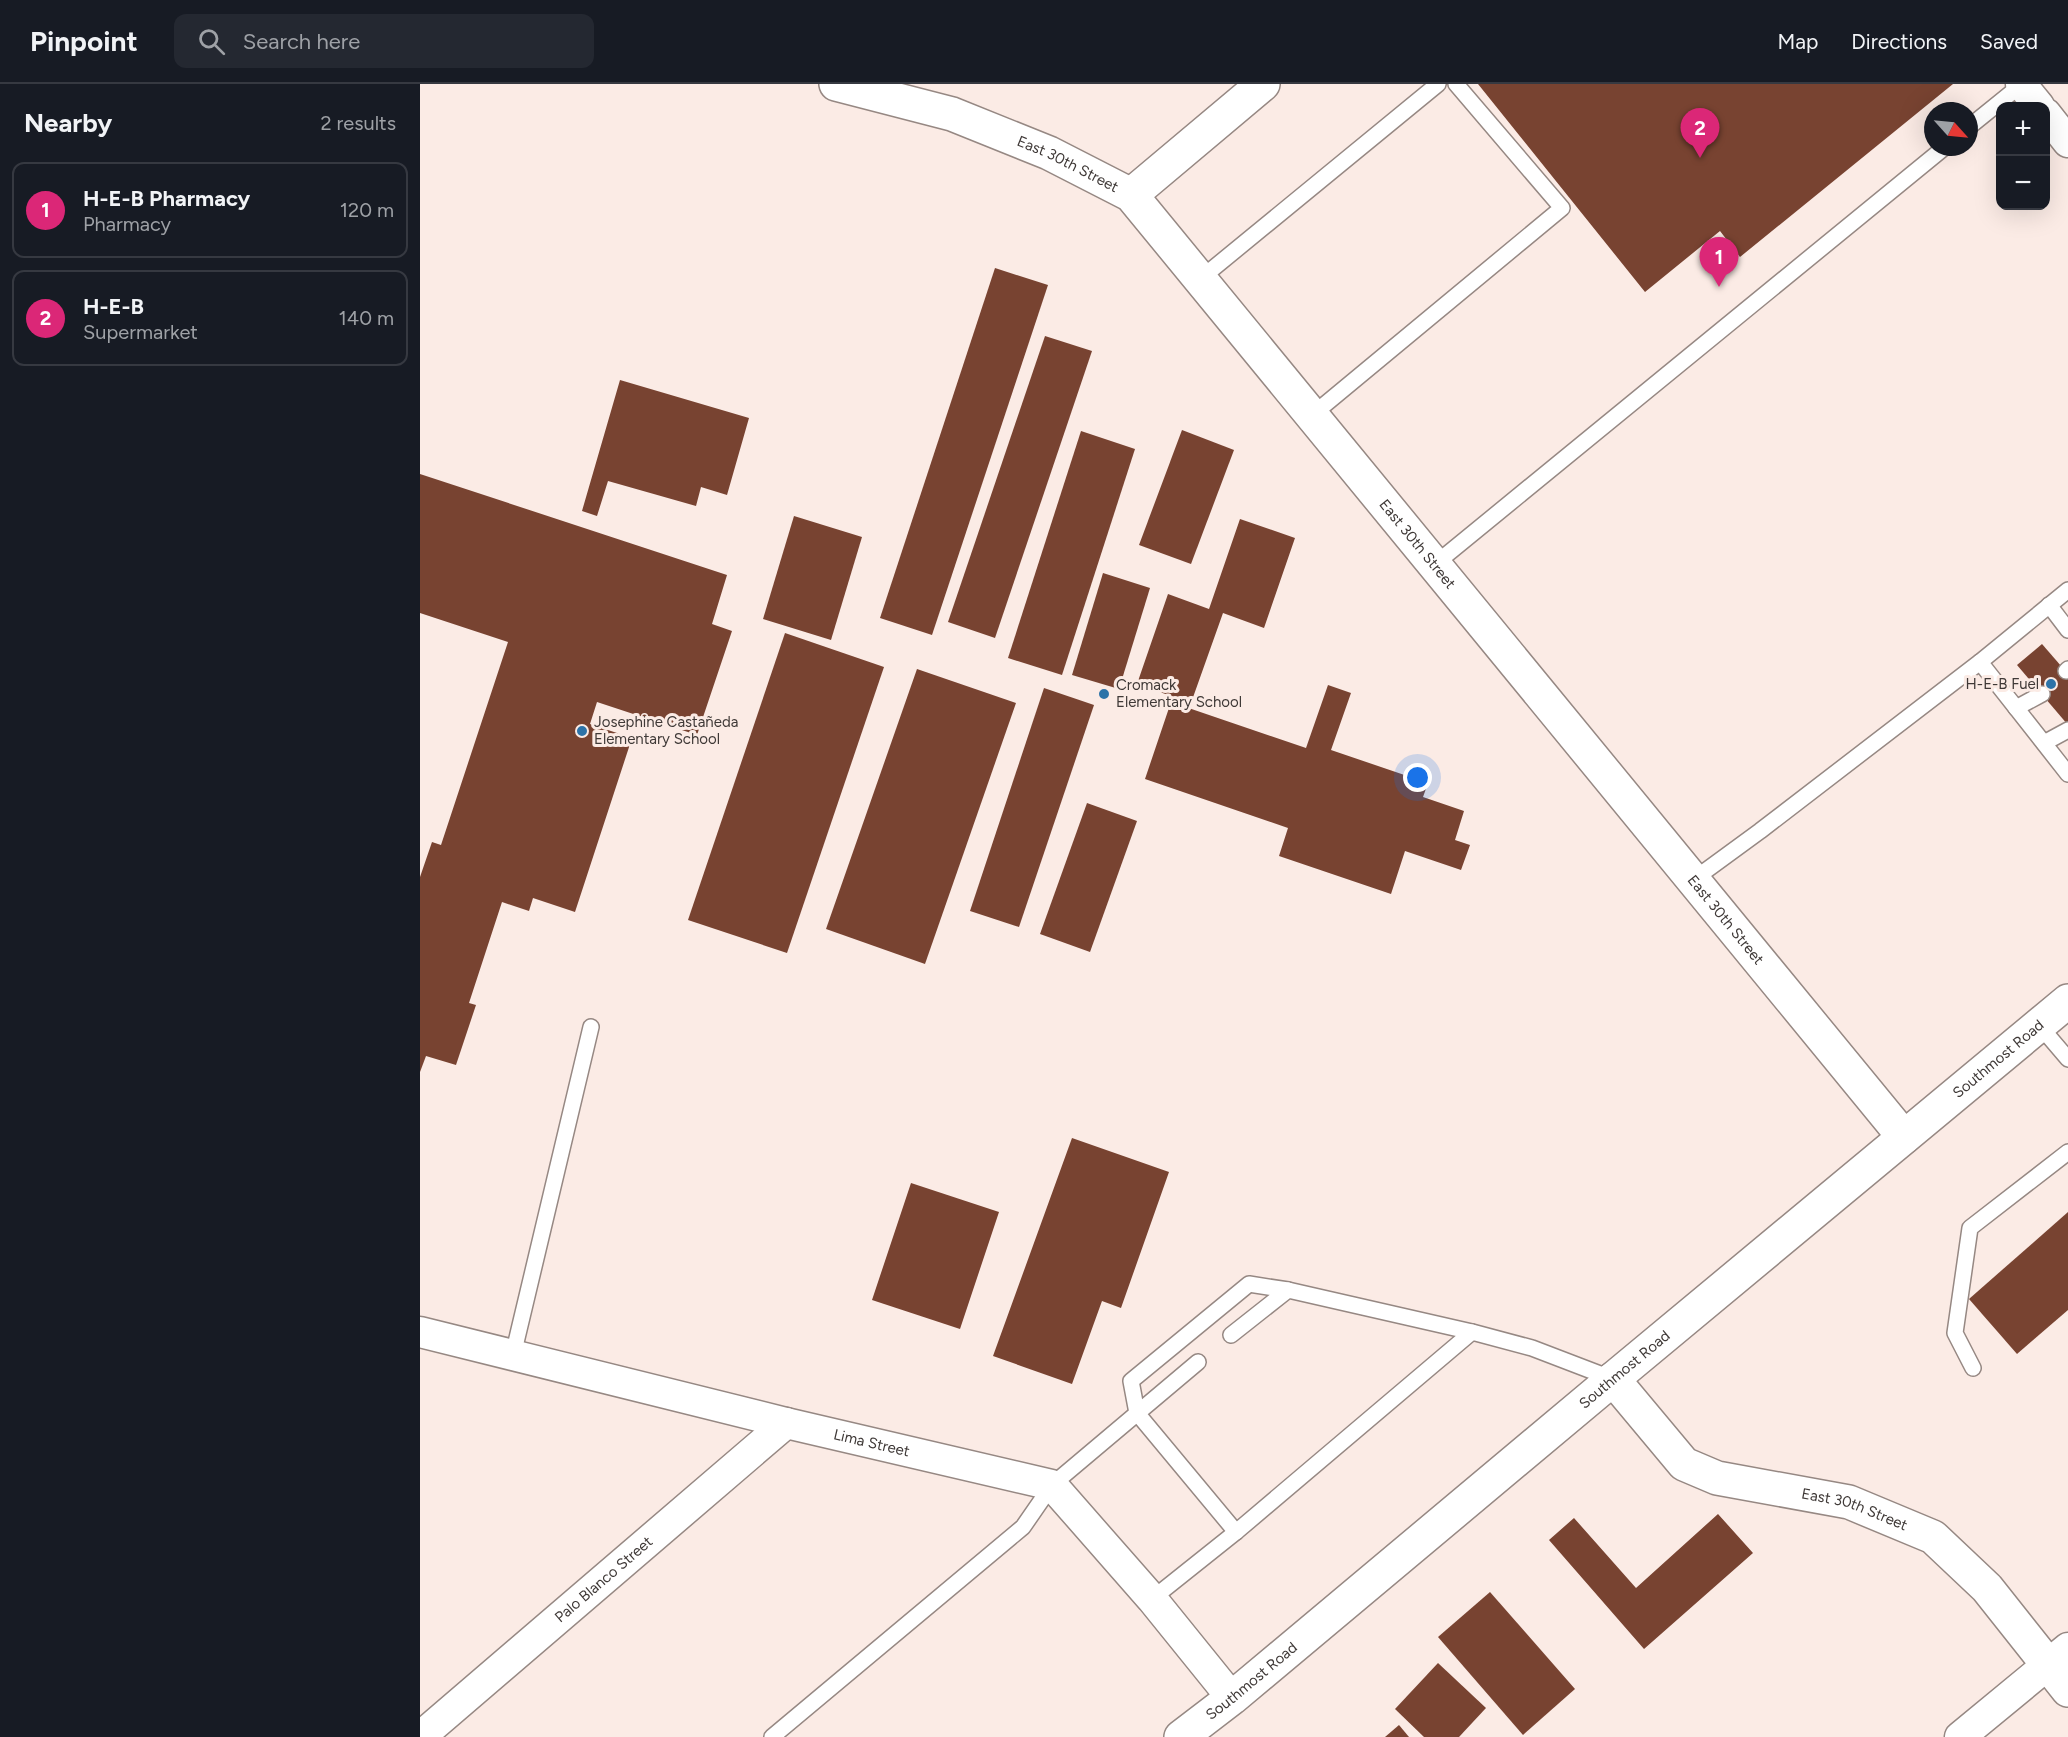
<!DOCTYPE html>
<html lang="en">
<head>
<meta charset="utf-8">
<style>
	body { margin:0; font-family:Figtree,sans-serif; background:#242831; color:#f1f3f6 }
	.controls { position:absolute; right:18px; top:18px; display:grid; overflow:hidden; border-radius:12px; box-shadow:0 6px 24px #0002 }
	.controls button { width:54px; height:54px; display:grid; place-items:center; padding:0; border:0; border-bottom:2px solid #363941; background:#171b24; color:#f1f3f6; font:30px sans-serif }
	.compass { position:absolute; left:1504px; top:18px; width:54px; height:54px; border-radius:50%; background:#171b24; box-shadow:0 6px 24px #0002; rotate:117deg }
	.you { position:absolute; left:998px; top:694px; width:21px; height:21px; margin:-15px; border:4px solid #fff; border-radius:50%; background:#1a73e8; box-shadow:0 0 0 9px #1a73e833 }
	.badge { display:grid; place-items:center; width:39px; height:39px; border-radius:50%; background:#db2777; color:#fff; font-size:20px; font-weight:700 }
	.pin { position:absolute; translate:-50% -50px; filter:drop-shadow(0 2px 3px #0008) }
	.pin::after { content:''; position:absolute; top:32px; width:21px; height:18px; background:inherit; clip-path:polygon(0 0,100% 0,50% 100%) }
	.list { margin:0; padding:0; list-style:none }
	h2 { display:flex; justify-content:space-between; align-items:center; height:78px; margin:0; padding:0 24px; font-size:26px }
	h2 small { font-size:20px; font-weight:400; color:#9ea1a6 }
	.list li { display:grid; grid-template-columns:39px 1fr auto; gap:18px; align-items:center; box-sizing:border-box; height:96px; margin:0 12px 12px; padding:0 12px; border:2px solid #363941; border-radius:12px }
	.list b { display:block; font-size:22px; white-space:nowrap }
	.list p { margin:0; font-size:20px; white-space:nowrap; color:#9ea1a6 }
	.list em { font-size:20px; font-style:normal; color:#9ea1a6 }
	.icon { flex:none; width:33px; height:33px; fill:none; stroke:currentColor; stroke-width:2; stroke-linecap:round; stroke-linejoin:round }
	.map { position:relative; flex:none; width:1648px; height:1653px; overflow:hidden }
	header { display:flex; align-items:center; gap:36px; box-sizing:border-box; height:84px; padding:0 30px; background:#171b24; border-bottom:2px solid #363941 }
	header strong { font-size:28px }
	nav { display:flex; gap:33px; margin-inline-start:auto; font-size:21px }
	.search { width:420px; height:54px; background:#242831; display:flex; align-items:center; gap:15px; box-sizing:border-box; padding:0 21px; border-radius:12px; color:#9ea1a6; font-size:22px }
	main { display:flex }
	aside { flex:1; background:#171b24 }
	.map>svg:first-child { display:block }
	.building { fill:#784331 }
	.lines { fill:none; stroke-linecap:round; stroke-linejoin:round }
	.lane-casing { stroke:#968883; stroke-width:18 }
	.street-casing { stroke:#968883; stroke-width:33 }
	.secondary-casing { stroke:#968883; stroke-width:36 }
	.lane { stroke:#fff; stroke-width:15 }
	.street { stroke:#fff; stroke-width:30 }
	.secondary { stroke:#fff; stroke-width:33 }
	.poi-dot { fill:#2d73a8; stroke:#fbebe5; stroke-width:2 }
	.labels { text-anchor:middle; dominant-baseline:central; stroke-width:6; stroke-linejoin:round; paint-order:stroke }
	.street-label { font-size:15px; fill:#3f3937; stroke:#fbebe5 }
	.poi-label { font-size:15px; fill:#3f3937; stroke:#fbebe5; text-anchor:start }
</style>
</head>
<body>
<header>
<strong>Pinpoint</strong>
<div class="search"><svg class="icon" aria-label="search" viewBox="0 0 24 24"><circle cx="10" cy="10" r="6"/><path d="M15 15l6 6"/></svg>Search here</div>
<nav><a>Map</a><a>Directions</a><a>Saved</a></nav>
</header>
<main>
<aside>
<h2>Nearby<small>2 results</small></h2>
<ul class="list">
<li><span class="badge">1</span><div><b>H-E-B Pharmacy</b><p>Pharmacy</p></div><em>120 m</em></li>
<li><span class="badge">2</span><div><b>H-E-B</b><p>Supermarket</p></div><em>140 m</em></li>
</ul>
</aside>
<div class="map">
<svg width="1648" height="1653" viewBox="0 0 1648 1653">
	<rect width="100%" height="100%" fill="#fbebe5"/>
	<g class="building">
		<path d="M1058 0H1533L1320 173 1300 147 1225 208Z"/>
		<path d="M575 184 628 201 512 551 460 534Z"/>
		<path d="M625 252 672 267 575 554 528 538Z"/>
		<path d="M200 296 329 334 307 411 281 403 276 422 188 397 177 432 162 427Z"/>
		<path d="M762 346 814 366 771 480 719 461Z"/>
		<path d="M661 347 715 365 642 591 588 574Z"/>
		<path d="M0 390 307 491 292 540 312 547 277 651 177 618 170 640 212 654 155 828 113 814 109 827 82 818 49 919 56 921 36 981 6 972 0 988V793L12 758 21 761 88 558 0 529Z"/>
		<path d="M374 432 442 453 411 556 343 535Z"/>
		<path d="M820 435 875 454 844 544 803 529 771 619 717 600 748 510 789 525Z"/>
		<path d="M683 489 730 504 699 605 652 591Z"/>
		<path d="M365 549 464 583 367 869 268 836Z"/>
		<path d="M1622 560 1648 590V641L1597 581Z"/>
		<path d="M497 585 596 619 505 880 406 845Z"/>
		<path d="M908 601 931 609 911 666 1008 699 1003 713 1044 727 1035 756 1050 761 1041 786 985 767 971 810 859 772 868 744 725 695 751 618 886 664Z"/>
		<path d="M624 604 674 621 599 843 550 827Z"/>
		<path d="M667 719 717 737 670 868 620 850Z"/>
		<path d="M652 1054 749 1088 701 1224 682 1217 652 1300 573 1272Z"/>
		<path d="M491 1099 579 1128 540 1245 452 1216Z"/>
		<path d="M1648 1128V1226L1597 1270 1549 1215Z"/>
		<path d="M1298 1430 1333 1469 1224 1565 1129 1456 1154 1434 1216 1504Z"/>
		<path d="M1070 1508 1155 1605 1103 1651 1018 1553Z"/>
		<path d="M1018 1579 1066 1624 1039 1653H1004L975 1625Z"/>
		<path d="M979 1641 989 1653H965Z"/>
	</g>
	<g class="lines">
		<defs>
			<g id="lane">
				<path d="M1549 43 1601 1"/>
				<path d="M779 196 1018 0"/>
				<path d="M891 332 1142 124 1036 0"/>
				<path d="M1014 481 1525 63"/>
				<path d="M1648 506 1560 578 1648 690"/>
				<path d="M1629 521 1648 546"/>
				<path d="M1646 587 1648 585"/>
				<path d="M1596 624 1622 610"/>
				<path d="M1624 659 1648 646"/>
				<path d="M1273 796 1340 747 1560 578"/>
				<path d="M1619 941 1648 975"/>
				<path d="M811 1251 868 1206 1052 1248"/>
				<path d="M93 1271 171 943"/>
				<path d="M1553 1284 1535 1249 1550 1144 1648 1068"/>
				<path d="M816 1448 717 1329 711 1297 829 1200 868 1206"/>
				<path d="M732 1515 816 1448 1052 1248 1112 1264 1193 1295"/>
				<path d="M352 1653 603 1443 632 1401 778 1278"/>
			</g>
			<g id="street">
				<path d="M1601 0 1619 22"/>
				<path d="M1626 30 1648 58"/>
				<path id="s1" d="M0 1248 366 1339 632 1401 732 1515 812 1614"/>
				<path id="s2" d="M0 1653 366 1339"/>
				<path d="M1540 1653 1648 1564"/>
			</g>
			<g id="secondary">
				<path id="s3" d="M416 0 532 30 629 69 711 111 1484 1053"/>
				<path d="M711 111 843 0"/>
				<path id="s4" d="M1193 1295 1264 1380 1297 1394 1429 1418 1513 1453 1567 1504 1648 1606"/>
				<path id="s5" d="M761 1653 812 1614 1193 1295 1648 917"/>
			</g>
		</defs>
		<use href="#lane" class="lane-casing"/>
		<use href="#street" class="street-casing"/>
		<use href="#secondary" class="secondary-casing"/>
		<use href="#lane" class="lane"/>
		<use href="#street" class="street"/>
		<use href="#secondary" class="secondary"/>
	</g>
	<g class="poi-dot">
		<circle cx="1631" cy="600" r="6"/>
		<circle cx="684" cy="610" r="6"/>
		<circle cx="162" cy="647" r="6"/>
	</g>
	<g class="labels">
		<g class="street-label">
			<text stroke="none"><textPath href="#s3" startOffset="246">East 30th Street</textPath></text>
			<text stroke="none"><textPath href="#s3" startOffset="768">East 30th Street</textPath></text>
			<text stroke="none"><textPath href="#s3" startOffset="1254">East 30th Street</textPath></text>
			<text stroke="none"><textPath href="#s5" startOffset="1062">Southmost Road</textPath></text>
			<text stroke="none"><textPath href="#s5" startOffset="576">Southmost Road</textPath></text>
			<text stroke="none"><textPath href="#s1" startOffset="465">Lima Street</textPath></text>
			<text stroke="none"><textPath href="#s4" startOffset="288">East 30th Street</textPath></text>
			<text stroke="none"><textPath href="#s2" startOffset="242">Palo Blanco Street</textPath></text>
			<text stroke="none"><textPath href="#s5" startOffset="90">Southmost Road</textPath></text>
		</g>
		<g class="poi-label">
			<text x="1619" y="600" text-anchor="end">H-E-B Fuel</text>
			<text x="696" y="601">Cromack<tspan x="696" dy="17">Elementary School</tspan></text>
			<text x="174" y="638">Josephine Castañeda<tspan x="174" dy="17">Elementary School</tspan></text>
		</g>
	</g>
</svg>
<div class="controls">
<button>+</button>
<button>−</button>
</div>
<svg class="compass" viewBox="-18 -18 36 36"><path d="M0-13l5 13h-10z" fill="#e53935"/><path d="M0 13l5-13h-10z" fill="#9ea1a6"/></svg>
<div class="you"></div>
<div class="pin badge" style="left:1299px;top:203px">1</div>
<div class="pin badge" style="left:1280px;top:74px">2</div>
</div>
</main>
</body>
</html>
